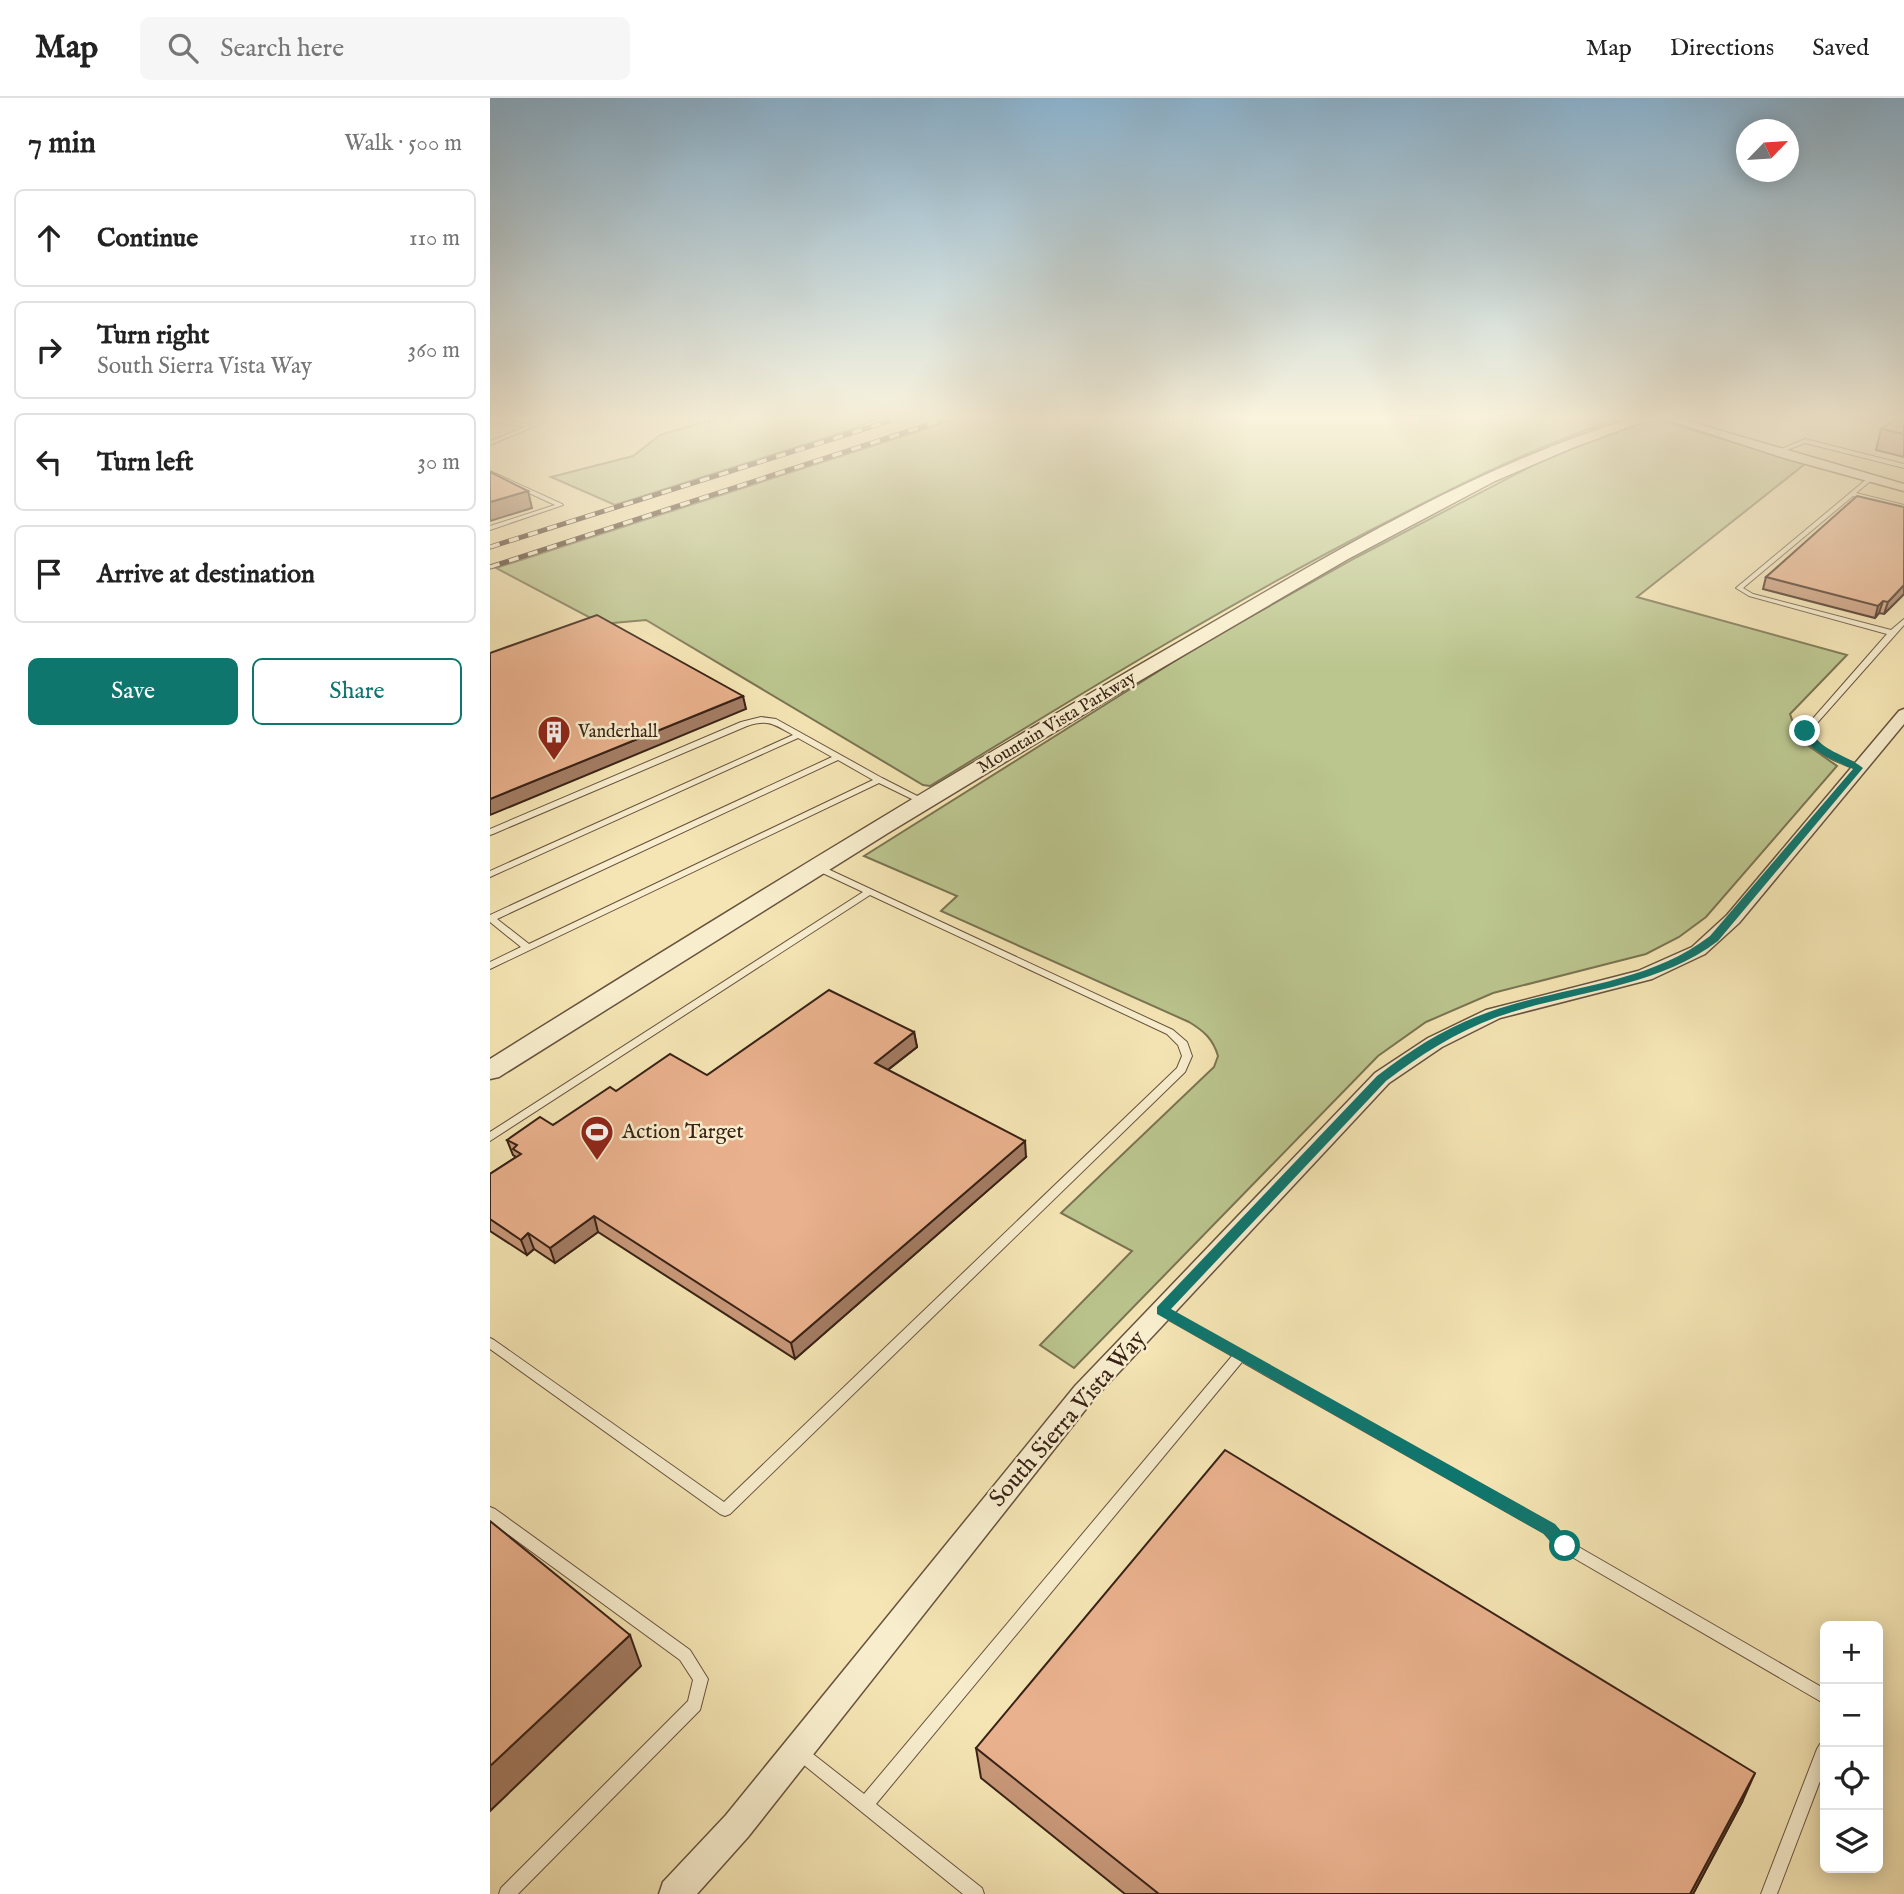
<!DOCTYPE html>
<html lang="en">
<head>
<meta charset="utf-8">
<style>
	body { margin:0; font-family:"IM FELL English",serif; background:#f6f6f6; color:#222 }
	.controls { position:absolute; right:21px; bottom:21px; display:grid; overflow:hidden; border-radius:10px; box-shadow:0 4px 18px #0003 }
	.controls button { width:63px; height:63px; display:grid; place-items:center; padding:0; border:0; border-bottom:2px solid #e0e0e0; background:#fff; color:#222; font:35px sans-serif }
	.compass { position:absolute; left:1246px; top:21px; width:63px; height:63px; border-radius:50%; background:#fff; box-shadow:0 4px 18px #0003; rotate:65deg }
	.stop { position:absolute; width:21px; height:21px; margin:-16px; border:5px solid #0f766e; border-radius:50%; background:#fff }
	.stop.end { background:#0f766e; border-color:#fff; box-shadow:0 2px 7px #0008 }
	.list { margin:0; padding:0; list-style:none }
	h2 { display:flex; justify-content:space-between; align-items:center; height:91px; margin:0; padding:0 28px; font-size:30px }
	h2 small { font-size:23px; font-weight:400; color:#767676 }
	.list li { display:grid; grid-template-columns:46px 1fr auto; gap:21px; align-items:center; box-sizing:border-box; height:98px; margin:0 14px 14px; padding:0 14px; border:2px solid #e0e0e0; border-radius:10px }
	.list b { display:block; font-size:26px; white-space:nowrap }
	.list p { margin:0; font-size:23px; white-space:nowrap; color:#767676 }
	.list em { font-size:23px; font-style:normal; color:#767676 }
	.actions { display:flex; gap:14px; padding:21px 28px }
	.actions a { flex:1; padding:16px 0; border:2px solid #0f766e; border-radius:10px; text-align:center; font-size:24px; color:#0f766e }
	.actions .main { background:#0f766e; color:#fff }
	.icon { flex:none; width:38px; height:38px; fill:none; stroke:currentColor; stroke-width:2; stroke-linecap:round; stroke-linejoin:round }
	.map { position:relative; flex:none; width:1414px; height:1796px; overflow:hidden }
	header { display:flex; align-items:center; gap:42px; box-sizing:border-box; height:98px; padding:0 35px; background:#fff; border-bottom:2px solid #e0e0e0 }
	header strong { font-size:33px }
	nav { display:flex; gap:38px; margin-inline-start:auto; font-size:24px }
	.search { width:490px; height:63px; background:#f6f6f6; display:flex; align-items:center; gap:18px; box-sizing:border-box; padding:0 24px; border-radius:10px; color:#767676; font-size:26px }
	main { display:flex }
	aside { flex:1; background:#fff }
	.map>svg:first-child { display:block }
	.green { fill:#bbc58e; stroke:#7a7452; stroke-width:2 }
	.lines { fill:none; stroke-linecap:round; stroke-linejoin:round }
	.service-casing { stroke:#68533e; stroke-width:2 }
	.minor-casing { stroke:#68533e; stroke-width:3 }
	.tertiary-casing { stroke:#68533e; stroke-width:3 }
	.service { fill:#f8eece; fill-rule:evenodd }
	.minor { fill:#f8eece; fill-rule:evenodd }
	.tertiary { fill:#f8eece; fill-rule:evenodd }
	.rail-casing { stroke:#392216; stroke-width:5 }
	.rail { stroke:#f8eece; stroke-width:3.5; stroke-dasharray:10; stroke-linecap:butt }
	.wall { fill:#c89879; stroke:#392216; stroke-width:2 }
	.shaded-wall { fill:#a37c63; stroke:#392216; stroke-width:2 }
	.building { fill:#e9b18d; stroke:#392216; stroke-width:2 }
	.route { fill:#0f766e }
	.labels { text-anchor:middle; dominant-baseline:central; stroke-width:5; stroke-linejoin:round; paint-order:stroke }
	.far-street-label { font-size:18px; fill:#392216; stroke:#f8eece }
	.far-poi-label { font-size:18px; fill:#392216; stroke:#f8eece; text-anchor:start }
	.poi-label { font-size:21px; fill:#392216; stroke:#f8eece; text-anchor:start }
	.near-street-label { font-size:24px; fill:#392216; stroke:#f8eece }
</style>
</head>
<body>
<header>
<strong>Map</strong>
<div class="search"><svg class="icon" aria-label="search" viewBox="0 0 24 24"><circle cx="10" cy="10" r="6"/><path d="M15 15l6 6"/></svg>Search here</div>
<nav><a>Map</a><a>Directions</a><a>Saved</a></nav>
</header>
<main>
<aside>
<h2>7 min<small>Walk · 500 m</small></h2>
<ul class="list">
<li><svg class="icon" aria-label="ahead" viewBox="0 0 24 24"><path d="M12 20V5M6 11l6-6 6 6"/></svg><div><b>Continue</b></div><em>110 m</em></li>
<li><svg class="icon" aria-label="right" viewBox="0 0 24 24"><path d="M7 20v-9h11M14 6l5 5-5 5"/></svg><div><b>Turn right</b><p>South Sierra Vista Way</p></div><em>360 m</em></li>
<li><svg class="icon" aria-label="left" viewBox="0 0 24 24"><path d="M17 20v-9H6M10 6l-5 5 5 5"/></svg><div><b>Turn left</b></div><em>30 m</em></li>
<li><svg class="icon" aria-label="arrive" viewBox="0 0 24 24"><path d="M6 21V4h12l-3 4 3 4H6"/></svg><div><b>Arrive at destination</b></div></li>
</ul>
<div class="actions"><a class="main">Save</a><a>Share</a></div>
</aside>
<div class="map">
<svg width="1414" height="1796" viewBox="0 0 1414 1796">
	<rect width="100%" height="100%" fill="#f5e5b4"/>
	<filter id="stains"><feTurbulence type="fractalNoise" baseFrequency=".00286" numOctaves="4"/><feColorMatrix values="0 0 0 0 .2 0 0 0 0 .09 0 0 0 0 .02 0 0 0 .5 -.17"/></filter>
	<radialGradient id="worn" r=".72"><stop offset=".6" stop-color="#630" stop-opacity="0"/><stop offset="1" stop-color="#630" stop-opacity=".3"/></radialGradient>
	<g class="green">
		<path d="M227 320H388L360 332 125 407 61 379 143 358 170 337Z"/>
		<path d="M469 320H1131C1045 348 966 388 885 430 732 509 586 599 440 688L433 687 156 522 112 526 6 470Z"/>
		<path d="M1169 322 1315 366 1147 499 1357 557 1300 616 1309 641 1347 668 1216 819 1189 839 1156 856 1003 895 936 924 888 958 584 1270 550 1247 642 1153 571 1115 724 969 728 958C723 941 714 933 699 924L451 813 467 798 374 758 715 544 867 459 1049 364 1112 338 1157 323Z"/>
	</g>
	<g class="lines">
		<defs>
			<g id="service">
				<path d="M0 320 40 327 57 320H64L0 347V343L35 329 0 323Z"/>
				<path d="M1315 341 1414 366V370L1315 345 1287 356 1282 355Z"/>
				<path d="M0 373 72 406 73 407 0 432V428L65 407 0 377Z"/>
				<path d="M1378 380 1383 381 1366 395 1414 407V411L1363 398 1253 490 1263 496 1401 532 1414 521V527L1320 633C1330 653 1353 660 1372 668V672H1369C1347 665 1323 655 1312 633L1397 536 1259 498 1246 490Z"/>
				<path d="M271 619 286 621 392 680 439 704 435 706H432L389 685 0 871V864L31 849 0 824V817L342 659 308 640 0 779V773L303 637C284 626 278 621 257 628L3 736 0 737V731L251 624ZM348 662 383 682 39 846 7 821Z"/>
				<path d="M327 766 683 932 697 944 702 958 695 974 240 1416 235 1418 230 1416 0 1251V1240L4 1242 234 1404 687 970 692 958 688 947 677 936 380 797 0 1043V1034L373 794 324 771 323 769Z"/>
				<path d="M672 1208 1064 1427 1080 1444 1335 1591V1606L1070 1452 1054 1435 752 1264 386 1706 492 1790 494 1796H473L304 1659 301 1654 304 1649 309 1647 314 1649 374 1696 742 1258 668 1216 666 1213 668 1210Z"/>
				<path d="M0 1409 5 1411 200 1552 218 1581 210 1612 28 1796H9L11 1790 198 1603 203 1582 190 1562 0 1423Z"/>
				<path d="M1335 1644V1670L1287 1796H1271L1327 1651 1330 1646Z"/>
			</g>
			<g id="minor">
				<path d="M1172 320H1187L1414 386V393L1294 360Z"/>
				<path d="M1414 611V626L1249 825 1215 856 1162 881 1010 920 952 949 899 985 603 1302 258 1739 207 1796H169L173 1784 236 1717 585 1288 885 975 938 940 996 912 1148 873 1202 849 1237 817 1409 613Z"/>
			</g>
			<path id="tertiary" d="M1143 320H1163L1082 350 1005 383 858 461 634 592 398 735 9 979 0 981V961C227 819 456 678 689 544 835 460 981 369 1143 320Z"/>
		</defs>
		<use href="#service" class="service-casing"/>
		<use href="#minor" class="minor-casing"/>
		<use href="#tertiary" class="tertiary-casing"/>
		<use href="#service" class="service"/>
		<use href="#minor" class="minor"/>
		<use href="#tertiary" class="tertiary"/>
		<defs>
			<g id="rail">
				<path d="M0 449 409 320"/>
				<path d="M0 469 459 320"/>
			</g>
		</defs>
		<use href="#rail" class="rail-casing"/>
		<use href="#rail" class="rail"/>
	</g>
	<g class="wall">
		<path d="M1414 320V359L1386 352 1391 331Z"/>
		<path d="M1414 409V496L1394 516 1389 515 1385 520 1273 491 1276 479Z"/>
		<path d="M424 934 427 949 398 972 536 1059 305 1261 108 1134 65 1165 44 1151 37 1157 0 1133V1076L26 1059 23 1057 17 1042 63 1027 126 993 217 977Z"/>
		<path d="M486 1650 1252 1704 1203 1796H635L491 1680Z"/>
	</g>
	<g class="shaded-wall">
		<path d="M38 393 42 410 0 423V404Z"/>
		<path d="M1414 487V496L1394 516 1398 504Z"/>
		<path d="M1393 503 1389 515 1385 520 1388 508Z"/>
		<path d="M253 598 256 611 0 717V701Z"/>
		<path d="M424 934 427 949 387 980 385 965Z"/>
		<path d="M535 1043 536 1059 305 1261 301 1245Z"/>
		<path d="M104 1118 108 1134 65 1165 60 1150Z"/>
		<path d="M38 1135 44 1151 37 1157 31 1142Z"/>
		<path d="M140 1537 151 1568 0 1713V1668Z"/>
		<path d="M1265 1675 1252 1704 1203 1796H1200Z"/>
	</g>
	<g class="building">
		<path d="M1407 320H1414V336L1391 331Z"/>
		<path d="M0 374 38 393 0 404Z"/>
		<path d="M1367 398 1414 409V487L1398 504 1393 503 1388 508 1276 479Z"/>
		<path d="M107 517 253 598 0 701V555Z"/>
		<path d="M339 892 424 934 385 965 535 1043 301 1245 104 1118 60 1150 38 1135 31 1142 0 1121V1076L31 1056 23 1051 27 1047 17 1042 50 1019 63 1027 120 989 126 993 180 956 217 977Z"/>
		<path d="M735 1352 1265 1675 1200 1796H669L486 1650Z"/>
		<path d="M0 1423 140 1537 0 1668Z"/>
	</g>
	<linearGradient id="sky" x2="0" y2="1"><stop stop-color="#8cb7d5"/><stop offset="0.56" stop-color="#faf3dd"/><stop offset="1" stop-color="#faf3dd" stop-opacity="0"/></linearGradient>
	<rect width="1414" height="571" fill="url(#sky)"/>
	<path class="route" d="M1312 631H1319C1330 653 1355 656 1373 670L1228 843C1165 891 1080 893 1007 919 966 934 930 957 896 983L681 1211 1065 1426 1083 1448 1081 1454H1069L1054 1436 667 1216V1209L887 978C922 951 958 928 999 914 1072 888 1157 887 1220 838L1363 671C1347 663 1312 652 1312 631Z"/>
	<defs>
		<symbol id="building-pin" viewBox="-11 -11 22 30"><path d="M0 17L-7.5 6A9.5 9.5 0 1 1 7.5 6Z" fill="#8f2418" stroke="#f8eece"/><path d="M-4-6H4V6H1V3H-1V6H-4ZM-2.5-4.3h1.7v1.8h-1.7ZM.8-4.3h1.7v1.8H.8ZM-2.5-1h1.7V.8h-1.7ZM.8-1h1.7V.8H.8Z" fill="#fff"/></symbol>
		<symbol id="stadium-pin" viewBox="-11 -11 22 30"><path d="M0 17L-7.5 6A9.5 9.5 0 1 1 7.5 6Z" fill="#8f2418" stroke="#f8eece"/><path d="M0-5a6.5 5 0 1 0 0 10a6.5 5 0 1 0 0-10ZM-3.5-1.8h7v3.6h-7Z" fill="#fff"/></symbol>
	</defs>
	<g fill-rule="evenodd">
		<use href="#building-pin" x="45" y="615" width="38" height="52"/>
		<use href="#stadium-pin" x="88" y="1015" width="38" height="52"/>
	</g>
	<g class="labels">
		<g class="far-street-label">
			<text transform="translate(567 625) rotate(-31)">Mountain Vista Parkway</text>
		</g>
		<g class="far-poi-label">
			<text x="88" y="634">Vanderhall</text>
		</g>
		<g class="poi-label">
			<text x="132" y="1034">Action Target</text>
		</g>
		<g class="near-street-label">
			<text transform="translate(578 1321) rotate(-49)">South Sierra Vista Way</text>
		</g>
	</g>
	<rect width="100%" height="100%" filter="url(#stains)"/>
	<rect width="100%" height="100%" fill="url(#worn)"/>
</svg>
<div class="controls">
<button>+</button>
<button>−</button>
<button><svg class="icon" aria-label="locate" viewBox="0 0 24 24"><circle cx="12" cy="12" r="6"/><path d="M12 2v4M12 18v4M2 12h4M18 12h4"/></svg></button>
<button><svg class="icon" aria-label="layers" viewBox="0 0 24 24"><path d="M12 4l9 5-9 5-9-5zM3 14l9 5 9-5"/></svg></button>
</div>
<svg class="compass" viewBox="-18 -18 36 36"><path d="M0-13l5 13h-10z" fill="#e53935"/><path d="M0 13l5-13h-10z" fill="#767676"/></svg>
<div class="stop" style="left:1075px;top:1448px"></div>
<div class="stop end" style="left:1315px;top:633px"></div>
</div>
</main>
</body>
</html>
